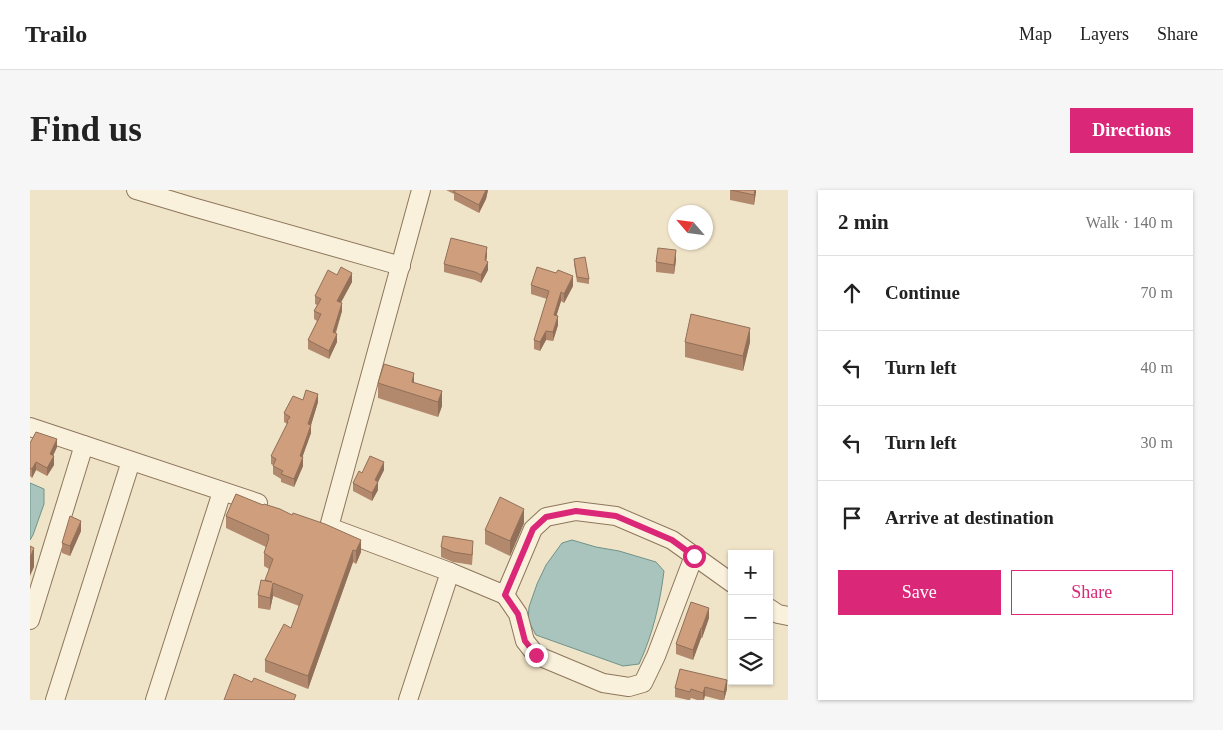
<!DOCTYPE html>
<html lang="en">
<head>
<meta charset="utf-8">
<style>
	body { margin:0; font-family:Georgia,serif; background:#f6f6f6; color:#222 }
	.controls { position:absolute; right:15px; bottom:15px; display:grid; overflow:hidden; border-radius:0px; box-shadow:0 1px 4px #0004 }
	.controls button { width:45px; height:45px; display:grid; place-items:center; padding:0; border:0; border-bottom:1px solid #e0e0e0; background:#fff; color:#222; font:25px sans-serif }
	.compass { position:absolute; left:638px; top:15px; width:45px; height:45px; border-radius:50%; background:#fff; box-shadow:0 1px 4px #0004; rotate:298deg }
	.stop { position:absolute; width:15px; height:15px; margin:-11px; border:4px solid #db2777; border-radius:50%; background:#fff }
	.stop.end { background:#db2777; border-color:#fff; box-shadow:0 1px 5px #0008 }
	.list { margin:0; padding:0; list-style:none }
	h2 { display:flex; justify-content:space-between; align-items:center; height:65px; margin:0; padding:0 20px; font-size:21px }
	h2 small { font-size:16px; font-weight:400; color:#767676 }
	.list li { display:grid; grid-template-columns:32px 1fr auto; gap:15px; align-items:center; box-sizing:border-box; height:75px; padding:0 20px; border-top:1px solid #e0e0e0 }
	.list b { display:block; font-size:19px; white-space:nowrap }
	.list em { font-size:16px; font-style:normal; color:#767676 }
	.actions { display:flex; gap:10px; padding:15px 20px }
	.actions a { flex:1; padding:11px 0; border:1px solid #db2777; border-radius:0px; text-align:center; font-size:18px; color:#db2777 }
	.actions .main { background:#db2777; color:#fff }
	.icon { flex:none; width:28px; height:28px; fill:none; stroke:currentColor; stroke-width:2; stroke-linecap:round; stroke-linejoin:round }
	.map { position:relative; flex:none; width:758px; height:510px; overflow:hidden; border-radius:0px }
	header { display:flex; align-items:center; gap:30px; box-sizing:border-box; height:70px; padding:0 25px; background:#fff; border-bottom:1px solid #e0e0e0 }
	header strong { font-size:24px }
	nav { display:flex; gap:28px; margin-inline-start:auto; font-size:18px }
	.intro { display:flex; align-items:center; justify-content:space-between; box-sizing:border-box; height:120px; padding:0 30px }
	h1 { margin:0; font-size:35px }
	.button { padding:12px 22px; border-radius:0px; background:#db2777; color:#fff; font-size:18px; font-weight:700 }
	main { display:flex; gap:30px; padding:0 30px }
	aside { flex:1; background:#fff; border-radius:0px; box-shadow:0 1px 4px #0004 }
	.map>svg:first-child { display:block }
	.water { fill:#a9c4bc; stroke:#6f938a }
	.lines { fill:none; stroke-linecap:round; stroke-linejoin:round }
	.street-casing { stroke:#8d765c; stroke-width:20 }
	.street { stroke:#faf1dc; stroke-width:18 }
	.wall { fill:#b2896c }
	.shaded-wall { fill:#916f58 }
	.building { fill:#cf9f7d; stroke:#916f58 }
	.route { stroke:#db2777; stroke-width:6 }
</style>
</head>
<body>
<header>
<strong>Trailo</strong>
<nav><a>Map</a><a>Layers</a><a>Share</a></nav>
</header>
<div class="intro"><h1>Find us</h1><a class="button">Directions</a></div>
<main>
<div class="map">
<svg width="758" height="510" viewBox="0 0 758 510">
	<rect width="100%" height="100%" fill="#f0e4c8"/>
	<g class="water">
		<path d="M0 293 14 299V314L3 345 0 350Z"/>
		<path d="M542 350 566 357 589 361 626 372 634 381C630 413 623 444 609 474L593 476 506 445 498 430 499 417 507 394 516 375 532 353Z"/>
	</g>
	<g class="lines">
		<defs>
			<g id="street">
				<path d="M106 0 163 17 371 76"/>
				<path d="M0 237 228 313"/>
				<path d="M420 382 475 405 503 339 516 327 546 321 586 326 642 350 702 393"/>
				<path d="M475 405 488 424 495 451 506 465 573 493 599 497 613 493 626 466 664 366"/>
				<path d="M739 418 748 424 758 426"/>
				<path d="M0 430 54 255"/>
				<path d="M25 510 101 271"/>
				<path d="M125 510 192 302"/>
				<path d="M378 510 420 382 299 337 391 0"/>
			</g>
		</defs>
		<use href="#street" class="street-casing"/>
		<use href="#street" class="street"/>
	</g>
	<g class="wall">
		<path d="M416 0H458L456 9 449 23 424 10V4Z"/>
		<path d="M700 0H726L724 15 700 10Z"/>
		<path d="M457 66 456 71 458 80 451 93 445 90 414 82V74Z"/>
		<path d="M544 69 559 89V94L547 92 544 74Z"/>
		<path d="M646 70 644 84 626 82V72Z"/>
		<path d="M307 85 322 92 311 112 312 121 306 143 307 152 299 169 278 159V150L287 131 284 129V121L287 115 285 114V106Z"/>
		<path d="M501 95 543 96 534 113 531 111 526 126 528 135 523 151 516 150 510 161 504 159V150L517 109 501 104Z"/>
		<path d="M655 152H720L713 181 655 167Z"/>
		<path d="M348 193H384L412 201V216L408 227 348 208Z"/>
		<path d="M273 210 288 212 281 235V243L272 267 273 276 264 297 251 292V289L243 284V275L241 274V266L257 235V234L254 232V223Z"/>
		<path d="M0 253 27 257 23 266 24 275 17 286 6 280 2 288 0 286Z"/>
		<path d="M354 280 348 292V300L342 311 323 301V293L332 283Z"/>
		<path d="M206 304 331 362 326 374 323 372 278 499 235 482V470L261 438 269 416 243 406 240 420 228 418V405L235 391 239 379 234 376V363L236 357 196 338V326Z"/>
		<path d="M494 333 480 366 455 354V340Z"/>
		<path d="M51 341 40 366 32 363V353Z"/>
		<path d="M411 357 443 361 442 375 423 372 411 367Z"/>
		<path d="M679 428 672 448H671L663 470 646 464V454Z"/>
		<path d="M650 479 697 499 694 510H690L675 506 674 510H667L661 508 660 510H658L645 507V498Z"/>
	</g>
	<g class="shaded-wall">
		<path d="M456 0H458L456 9 449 23V15Z"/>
		<path d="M725 0H726V2L724 15V5Z"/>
		<path d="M457 57V66L455 77 458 72V80L451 93V85Z"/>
		<path d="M646 60V70L644 84V75Z"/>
		<path d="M322 83V92L307 120V111Z"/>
		<path d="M543 86V96L534 113V104Z"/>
		<path d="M531 102V111L524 134V125Z"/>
		<path d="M312 113V121L303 150V142Z"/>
		<path d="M528 126V135L523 151V142Z"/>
		<path d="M720 138V152L713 181V166Z"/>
		<path d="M516 141V150L510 161V152Z"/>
		<path d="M307 144V152L299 169V161Z"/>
		<path d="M384 183V198L382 192Z"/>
		<path d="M412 201V216L408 227V212Z"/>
		<path d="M288 204V212L281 235V243L270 274V266L278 234Z"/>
		<path d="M27 249V257L20 272V264Z"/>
		<path d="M24 266V275L17 286V278Z"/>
		<path d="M273 267V276L264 297V289Z"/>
		<path d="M6 272V280L2 288V279Z"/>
		<path d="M354 272V280L348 292V300L342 311V303L345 290Z"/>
		<path d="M494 319V333L480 366V351Z"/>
		<path d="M51 331V341L40 366V356Z"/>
		<path d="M331 350V362L326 374V361Z"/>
		<path d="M4 358V377L0 386V368Z"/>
		<path d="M323 360V372L278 499V486Z"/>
		<path d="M243 393V406L240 420V408Z"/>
		<path d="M679 418V428L672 448V438Z"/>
		<path d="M671 438V448L663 470V460Z"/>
		<path d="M697 490V499L694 510V502Z"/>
		<path d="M675 497V506L673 510V503Z"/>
	</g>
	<g class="building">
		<path d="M425 0H456L449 15 424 2Z"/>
		<path d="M701 0H725L724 5Z"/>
		<path d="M421 48 457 57 455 70 458 72 451 85 445 82 414 74Z"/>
		<path d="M628 58 646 60 644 75 626 72Z"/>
		<path d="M555 67 559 89 547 87 544 69Z"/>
		<path d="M311 77 322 83 307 111 312 113 303 142 307 144 299 161 278 150 291 124 284 121 291 109 285 106 298 80 307 85Z"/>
		<path d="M507 77 526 83 528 80 543 86 534 104 531 102 524 125 528 126 523 142 516 141 510 152 504 150 519 101 501 95Z"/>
		<path d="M661 124 720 138 713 166 655 152Z"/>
		<path d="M354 174 384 183 382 192 412 201 408 212 348 193Z"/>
		<path d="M276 200 288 204 278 234 281 235 270 266 273 267 264 289 251 284 253 281 243 276 246 269 241 266 258 232 257 231 260 227 254 223 263 206 273 210Z"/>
		<path d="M6 242 27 249 20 264 24 266 17 278 6 272 2 279 0 278V253Z"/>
		<path d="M340 266 354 272 345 290 348 292 342 303 323 293 329 281 332 283Z"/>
		<path d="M206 304 233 315 234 314 250 319 262 325 263 323 295 334 331 350 326 361 323 360 278 486 235 470 254 434 261 438 273 405 243 393 240 408 228 405 231 390 242 392 235 390 243 369 234 363 239 348 238 347 239 345 196 326Z"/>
		<path d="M470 307 494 319 480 351 455 340Z"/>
		<path d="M40 326 51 331 40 356 32 353Z"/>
		<path d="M413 346 443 351 442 365 423 362 411 357Z"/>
		<path d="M0 356 4 358 0 368Z"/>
		<path d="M661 412 679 418 672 438H671L663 460 646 454Z"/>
		<path d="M650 479 697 490 694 502 675 497 673 503 661 499 660 502 645 498Z"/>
		<path d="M204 484 222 492 224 488 266 505 264 510H194Z"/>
	</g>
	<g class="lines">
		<path class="route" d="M506 465 495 451 488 424 475 405 503 339 516 327 546 321 586 326 642 350 664 366"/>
	</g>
</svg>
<div class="controls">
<button>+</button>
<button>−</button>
<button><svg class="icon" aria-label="layers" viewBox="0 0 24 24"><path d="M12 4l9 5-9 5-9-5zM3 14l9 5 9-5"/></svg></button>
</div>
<svg class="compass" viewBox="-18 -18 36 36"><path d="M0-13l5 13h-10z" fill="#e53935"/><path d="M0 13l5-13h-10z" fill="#767676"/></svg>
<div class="stop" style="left:664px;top:366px"></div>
<div class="stop end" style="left:506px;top:465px"></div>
</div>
<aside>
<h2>2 min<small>Walk · 140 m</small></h2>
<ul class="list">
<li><svg class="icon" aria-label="ahead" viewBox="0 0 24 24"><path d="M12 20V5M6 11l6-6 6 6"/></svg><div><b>Continue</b></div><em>70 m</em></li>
<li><svg class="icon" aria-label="left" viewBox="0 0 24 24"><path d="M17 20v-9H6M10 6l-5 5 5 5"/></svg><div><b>Turn left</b></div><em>40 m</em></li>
<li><svg class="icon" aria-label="left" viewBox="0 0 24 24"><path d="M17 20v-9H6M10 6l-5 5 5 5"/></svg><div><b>Turn left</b></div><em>30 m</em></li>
<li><svg class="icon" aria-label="arrive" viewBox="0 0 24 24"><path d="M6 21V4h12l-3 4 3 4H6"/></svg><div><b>Arrive at destination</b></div></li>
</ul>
<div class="actions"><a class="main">Save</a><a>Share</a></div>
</aside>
</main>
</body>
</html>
